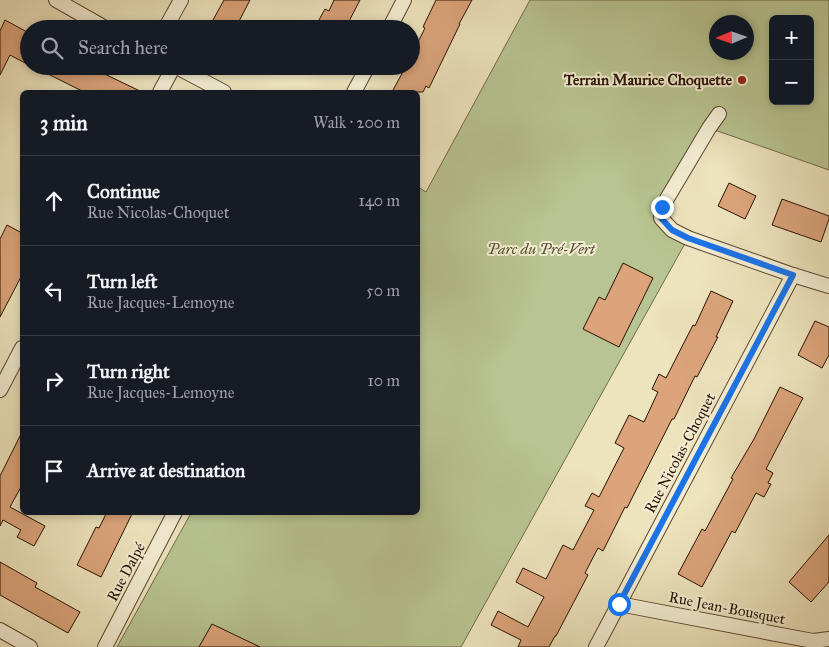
<!DOCTYPE html>
<html lang="en">
<head>
<meta charset="utf-8">
<style>
	body { margin:0; font-family:"IM FELL Great Primer",serif; background:#242831; color:#f1f3f6 }
	.controls { position:absolute; right:15px; top:15px; display:grid; overflow:hidden; border-radius:8px; box-shadow:0 2px 8px #0003 }
	.controls button { width:45px; height:45px; display:grid; place-items:center; padding:0; border:0; border-bottom:1px solid #363941; background:#171b24; color:#f1f3f6; font:25px sans-serif }
	.compass { position:absolute; left:709px; top:15px; width:45px; height:45px; border-radius:50%; background:#171b24; box-shadow:0 2px 8px #0003; rotate:268deg }
	.stop { position:absolute; width:15px; height:15px; margin:-11px; border:4px solid #1a73e8; border-radius:50%; background:#fff }
	.stop.end { background:#1a73e8; border-color:#fff; box-shadow:0 1px 5px #0008 }
	.list { margin:0; padding:0; list-style:none }
	h2 { display:flex; justify-content:space-between; align-items:center; height:65px; margin:0; padding:0 20px; font-size:21px }
	h2 small { font-size:16px; font-weight:400; color:#9ea1a6 }
	.list li { display:grid; grid-template-columns:32px 1fr auto; gap:15px; align-items:center; box-sizing:border-box; height:90px; padding:0 20px; border-top:1px solid #363941 }
	.list b { display:block; font-size:19px; white-space:nowrap }
	.list p { margin:0; font-size:16px; white-space:nowrap; color:#9ea1a6 }
	.list em { font-size:16px; font-style:normal; color:#9ea1a6 }
	.icon { flex:none; width:28px; height:28px; fill:none; stroke:currentColor; stroke-width:2; stroke-linecap:round; stroke-linejoin:round }
	.map { position:relative; flex:none; width:829px; height:647px; overflow:hidden }
	.search { position:absolute; background:#171b24; box-shadow:0 2px 8px #0003; left:20px; top:20px; width:400px; height:55px; display:flex; align-items:center; gap:12px; box-sizing:border-box; padding:0 18px; border-radius:28px; color:#9ea1a6; font-size:19px }
	.panel { position:absolute; background:#171b24; box-shadow:0 2px 8px #0003; left:20px; top:90px; width:400px; height:425px; border-radius:8px }
	.map>svg:first-child { display:block }
	.green { fill:#b8c491; stroke:#706b48; fill-rule:evenodd }
	.building { fill:#dba47b; stroke:#281200 }
	.lines { fill:none; stroke-linecap:round; stroke-linejoin:round }
	.street-casing { stroke:#59462f; stroke-width:16 }
	.street { stroke:#f3edd3; stroke-width:14 }
	.route { stroke:#1a73e8; stroke-width:6 }
	.poi-dot { fill:#8f2418; stroke:#f3edd3; stroke-width:2 }
	.labels { text-anchor:middle; dominant-baseline:central; stroke-width:4; stroke-linejoin:round; paint-order:stroke }
	.poi-label { font-size:15px; font-weight:bold; fill:#281200; stroke:#f3edd3; text-anchor:end }
	.park-label { font-size:15px; font-style:italic; fill:#5a5033; stroke:#f3edd3 }
	.street-label { font-size:15px; fill:#281200; stroke:#f3edd3 }
</style>
</head>
<body>
<div class="map">
<svg width="829" height="647" viewBox="0 0 829 647">
	<rect width="100%" height="100%" fill="#ede3bc"/>
	<filter id="stains"><feTurbulence type="fractalNoise" baseFrequency=".004" numOctaves="4"/><feColorMatrix values="0 0 0 0 .2 0 0 0 0 .09 0 0 0 0 .02 0 0 0 .5 -.17"/></filter>
	<radialGradient id="worn" r=".72"><stop offset=".6" stop-color="#630" stop-opacity="0"/><stop offset="1" stop-color="#630" stop-opacity=".3"/></radialGradient>
	<path class="green" d="M530 0H829V170L709 128 661 219 688 238 461 647H117L191 513 418 512V187L426 192ZM773 19H810V101H773ZM716 22H746V52H716Z"/>
	<g class="building">
		<path d="M224 0H250L235 29H208Z"/>
		<path d="M334 0H360L345 29H314L325 9 329 11Z"/>
		<path d="M436 0H472L459 24H460L429 88 426 86 423 92H392L406 66H411V56L425 28 423 27Z"/>
		<path d="M5 20 29 33V65L10 55 0 75V31Z"/>
		<path d="M32 66H88L142 92H84Z"/>
		<path d="M729 183 756 196 745 219 718 206Z"/>
		<path d="M782 199 829 216V219L821 242 772 225Z"/>
		<path d="M7 225 22 233V275L0 317V239Z"/>
		<path d="M623 263 653 278 619 347 583 329 599 297 605 300Z"/>
		<path d="M711 291 733 301 716 337H718L697 377 695 376 674 419H672L627 508 625 507 603 551 598 548 585 573 588 575 556 636H555L549 647H518L521 640 491 625 498 611 528 627 544 597 516 582 523 568 546 579 563 545 573 550 594 510 585 506 592 493 599 497 624 448 615 443 629 415 644 422 658 392 652 389 659 374 666 378 693 325 695 326Z"/>
		<path d="M815 321 829 327V355L822 368 798 355Z"/>
		<path d="M780 387 803 398 766 469 773 473 768 483 771 484 764 497 756 493 735 533 732 531 702 587 678 574 702 529 705 531 733 479 731 478 754 439Z"/>
		<path d="M22 432V485L10 507 45 526 34 546 17 537 21 530 3 520 0 526V476Z"/>
		<path d="M107 512H133L101 577 77 565 96 527 99 528Z"/>
		<path d="M829 535V582L811 602 789 582Z"/>
		<path d="M0 562 37 583 35 587 80 612 68 633 0 595Z"/>
		<path d="M212 624 260 647H199Z"/>
	</g>
	<g class="lines">
		<defs>
			<g id="street">
				<path d="M56 0 107 29"/>
				<path d="M165 29 181 0"/>
				<path d="M389 29 404 0"/>
				<path d="M175 66 224 92"/>
				<path d="M160 92 174 66"/>
				<path d="M354 92 368 66"/>
				<path d="M719 114 709 128 662 207 661 218 672 230 688 238 793 275 829 286"/>
				<path d="M0 390 22 348"/>
				<path d="M619 604 813 641 829 639"/>
				<path d="M0 630 30 647"/>
				<path d="M105 647 175 512"/>
				<path d="M596 647 793 275"/>
			</g>
		</defs>
		<use href="#street" class="street-casing"/>
		<use href="#street" class="street"/>
	</g>
	<g class="lines">
		<path class="route" d="M619 604 793 275 688 238 672 230 661 218 662 207"/>
	</g>
	<circle class="poi-dot" cx="742" cy="80" r="5"/>
	<g class="labels">
		<g class="poi-label">
			<text x="732" y="80">Terrain Maurice Choquette</text>
		</g>
		<g class="park-label">
			<text x="541" y="249">Parc du Pré-Vert</text>
		</g>
		<g class="street-label">
			<text transform="translate(680 453) rotate(-62)">Rue Nicolas-Choquet</text>
			<text transform="translate(126 572) rotate(-62)">Rue Dalpé</text>
			<text transform="translate(727 608) rotate(11)">Rue Jean-Bousquet</text>
		</g>
	</g>
	<rect width="100%" height="100%" filter="url(#stains)"/>
	<rect width="100%" height="100%" fill="url(#worn)"/>
</svg>
<div class="controls">
<button>+</button>
<button>−</button>
</div>
<svg class="compass" viewBox="-18 -18 36 36"><path d="M0-13l5 13h-10z" fill="#e53935"/><path d="M0 13l5-13h-10z" fill="#9ea1a6"/></svg>
<div class="stop" style="left:619px;top:604px"></div>
<div class="stop end" style="left:662px;top:207px"></div>
<div class="search"><svg class="icon" aria-label="search" viewBox="0 0 24 24"><circle cx="10" cy="10" r="6"/><path d="M15 15l6 6"/></svg>Search here</div>
<section class="panel">
<h2>3 min<small>Walk · 200 m</small></h2>
<ul class="list">
<li><svg class="icon" aria-label="ahead" viewBox="0 0 24 24"><path d="M12 20V5M6 11l6-6 6 6"/></svg><div><b>Continue</b><p>Rue Nicolas-Choquet</p></div><em>140 m</em></li>
<li><svg class="icon" aria-label="left" viewBox="0 0 24 24"><path d="M17 20v-9H6M10 6l-5 5 5 5"/></svg><div><b>Turn left</b><p>Rue Jacques-Lemoyne</p></div><em>50 m</em></li>
<li><svg class="icon" aria-label="right" viewBox="0 0 24 24"><path d="M7 20v-9h11M14 6l5 5-5 5"/></svg><div><b>Turn right</b><p>Rue Jacques-Lemoyne</p></div><em>10 m</em></li>
<li><svg class="icon" aria-label="arrive" viewBox="0 0 24 24"><path d="M6 21V4h12l-3 4 3 4H6"/></svg><div><b>Arrive at destination</b></div></li>
</ul>
</section>
</div>
</body>
</html>
